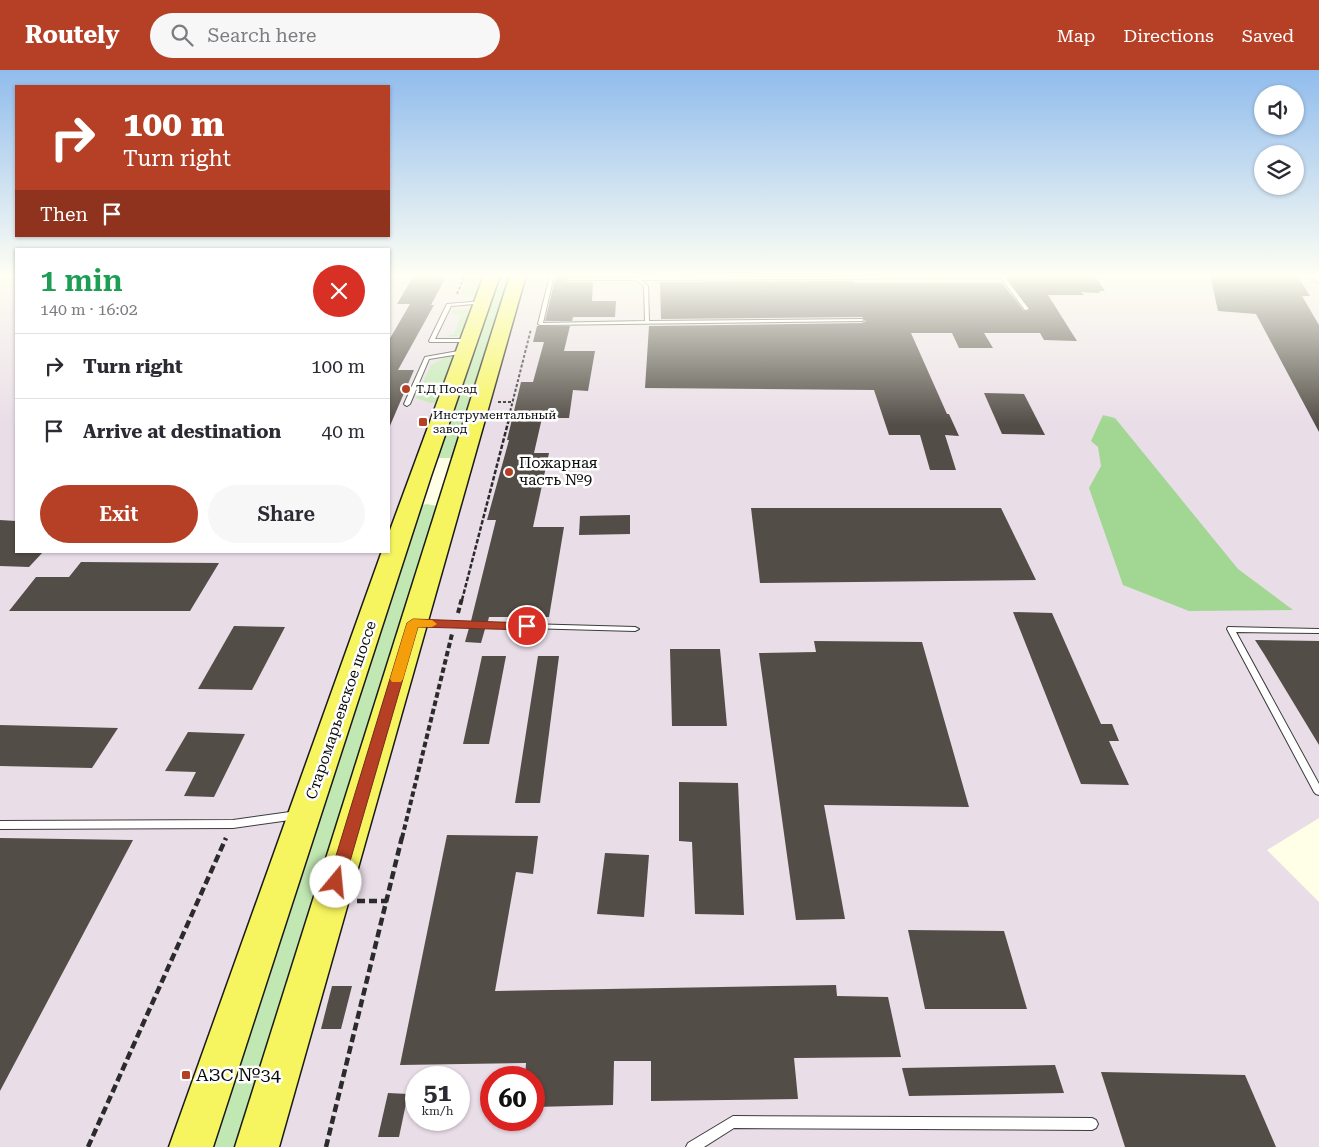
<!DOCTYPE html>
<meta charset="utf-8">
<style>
:root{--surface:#fff;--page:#f7f7f7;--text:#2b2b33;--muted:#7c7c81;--line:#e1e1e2;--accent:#b54026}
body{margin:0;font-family:"Roboto Serif",serif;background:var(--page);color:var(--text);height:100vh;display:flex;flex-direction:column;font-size:19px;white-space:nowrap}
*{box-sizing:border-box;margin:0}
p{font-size:16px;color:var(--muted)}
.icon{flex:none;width:28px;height:28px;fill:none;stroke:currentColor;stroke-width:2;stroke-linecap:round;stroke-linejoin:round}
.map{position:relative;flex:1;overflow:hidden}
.sheet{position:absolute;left:15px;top:178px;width:375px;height:305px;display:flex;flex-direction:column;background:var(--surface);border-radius:0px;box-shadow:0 1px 4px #0004}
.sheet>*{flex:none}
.guide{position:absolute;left:15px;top:15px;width:375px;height:152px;border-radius:0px;box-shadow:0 1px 4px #0004;background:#b54026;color:#fff;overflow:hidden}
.controls{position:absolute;left:1254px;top:15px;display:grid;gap:10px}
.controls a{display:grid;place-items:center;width:50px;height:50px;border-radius:50%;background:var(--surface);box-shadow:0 1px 4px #0004;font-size:25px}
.speed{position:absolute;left:405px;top:996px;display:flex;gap:10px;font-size:25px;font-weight:700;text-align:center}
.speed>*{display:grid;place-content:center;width:65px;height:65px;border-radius:50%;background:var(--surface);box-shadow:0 1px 4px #0004;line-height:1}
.speed small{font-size:12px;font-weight:400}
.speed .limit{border:8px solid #d22;background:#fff;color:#111}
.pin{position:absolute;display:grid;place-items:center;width:42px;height:42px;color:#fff;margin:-21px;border:2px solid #fff;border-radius:50%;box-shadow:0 1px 5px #0007}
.me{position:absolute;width:55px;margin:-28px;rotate:17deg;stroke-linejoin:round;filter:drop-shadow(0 0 4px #0008)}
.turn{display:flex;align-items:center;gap:18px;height:105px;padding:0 25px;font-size:22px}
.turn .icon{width:65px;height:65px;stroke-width:2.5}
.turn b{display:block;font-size:35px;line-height:42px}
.then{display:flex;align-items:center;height:48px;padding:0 25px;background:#0003;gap:10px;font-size:19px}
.round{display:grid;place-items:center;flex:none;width:52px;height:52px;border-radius:26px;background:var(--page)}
.headline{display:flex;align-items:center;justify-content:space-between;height:85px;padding:0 25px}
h1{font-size:30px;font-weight:600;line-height:38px;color:#1e9e55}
.action{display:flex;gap:10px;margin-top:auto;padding:10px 25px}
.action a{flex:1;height:58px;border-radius:30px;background:var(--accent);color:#fff;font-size:20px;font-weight:600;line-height:58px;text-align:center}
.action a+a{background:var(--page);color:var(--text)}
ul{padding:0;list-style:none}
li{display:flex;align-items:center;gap:15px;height:65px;padding:0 25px;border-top:1px solid var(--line)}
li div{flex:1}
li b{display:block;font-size:19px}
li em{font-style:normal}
header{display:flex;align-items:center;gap:30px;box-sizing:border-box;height:70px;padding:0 25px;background:var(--accent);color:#fff}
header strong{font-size:24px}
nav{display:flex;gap:28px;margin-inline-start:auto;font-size:18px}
.search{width:350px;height:45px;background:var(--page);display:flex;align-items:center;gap:12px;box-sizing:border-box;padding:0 18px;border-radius:28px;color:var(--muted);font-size:19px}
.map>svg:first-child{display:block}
.industrial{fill:#e9dde7;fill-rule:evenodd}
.green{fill:#c1e7b2}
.forest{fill:#a1d792}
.building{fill:#524d46}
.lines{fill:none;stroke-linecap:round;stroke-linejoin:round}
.lane-casing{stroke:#3c3c3c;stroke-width:2}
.primary-casing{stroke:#1a1a1a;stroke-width:3}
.path-far3{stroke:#2b2b2b;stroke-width:2;stroke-dasharray:3 2;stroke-linecap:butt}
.path-far2{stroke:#2b2b2b;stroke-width:2.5;stroke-dasharray:4.5 2;stroke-linecap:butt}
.path-far1{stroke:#2b2b2b;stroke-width:4;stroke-dasharray:5.5 3;stroke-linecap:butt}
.path{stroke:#2b2b2b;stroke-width:4.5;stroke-dasharray:8 4;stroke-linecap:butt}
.lane{fill:#fff;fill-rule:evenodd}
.primary{fill:#f6f45f;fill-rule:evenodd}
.route{fill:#b54026;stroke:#762a19}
.slow{fill:#f59e0b}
.poi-dot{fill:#b54026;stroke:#fff;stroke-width:2}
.labels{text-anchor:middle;stroke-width:5;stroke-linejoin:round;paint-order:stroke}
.far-poi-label{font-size:12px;fill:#090909;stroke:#fff;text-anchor:start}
.poi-label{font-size:15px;fill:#090909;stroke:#fff;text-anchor:start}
.street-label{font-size:15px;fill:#090909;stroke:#fff}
.near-poi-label{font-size:18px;fill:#090909;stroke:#fff;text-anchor:start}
</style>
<header>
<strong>Routely</strong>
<div class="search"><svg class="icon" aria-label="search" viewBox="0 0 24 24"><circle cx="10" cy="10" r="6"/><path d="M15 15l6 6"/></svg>Search here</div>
<nav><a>Map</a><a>Directions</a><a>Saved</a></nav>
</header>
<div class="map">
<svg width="1319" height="1077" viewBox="0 0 1319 1077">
<rect width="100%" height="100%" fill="#feffe6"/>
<g class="industrial">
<polygon points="0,205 16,205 16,481 386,481 174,1077 0,1077"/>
<polygon points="389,205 488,205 389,475"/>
<path d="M524 205H1319V748L1267 780 1319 832V1077H272ZM416 1008H459V1050H416ZM491 1008H534V1050H491Z"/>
</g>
<g class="green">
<polygon points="469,205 487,205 479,226 460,227"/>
<polygon points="500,205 510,205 452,388 437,388"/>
<polygon points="469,239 471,239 462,265 455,267 446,266 454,264 461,245 452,244 453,241"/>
<polygon points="446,287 454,287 437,332 430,333 416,328 431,295"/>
<polygon points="426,434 438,436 240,1077 208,1077 421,436"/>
</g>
<polygon class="forest" points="1103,345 1115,348 1238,499 1293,540 1189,541 1123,515 1089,418 1101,396 1098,377 1091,371"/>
<g class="building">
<polygon points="414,205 447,205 431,235 434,235 398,300 414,300 389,358 389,270 410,234 397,234"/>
<polygon points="556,205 569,205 566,209 567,212 593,212 592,231 616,231 615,247 573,247 572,251 545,251"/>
<polygon points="1005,205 1095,205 1105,221 1099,221 1100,223 1081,222 1084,225 1048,225 1077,271 1044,270 1040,263 984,263 993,278 959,278 952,263 911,263 947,344 949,344 959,366 945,365 956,400 930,400 920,365 889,365 874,320 645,318 649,256 862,253 866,251 862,247 661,249 660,212 854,211 855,213 1002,213 1024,241 1030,240"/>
<polygon points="1210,205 1297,205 1310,226 1302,226 1319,255 1319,362 1256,244 1218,241"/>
<polygon points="537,256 570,256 564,281 595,281 588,321 573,320 569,348 542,348 534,383 549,383 533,457 564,457 549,547 489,547 488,551 471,551 496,450 487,450 509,370 507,370 521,312 533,312 544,272 533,272"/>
<polygon points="984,323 1024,324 1045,365 1002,364"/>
<polygon points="751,438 1001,438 1036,510 760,513"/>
<polygon points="630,445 630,464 579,465 580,446"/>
<polygon points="0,450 16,451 16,481 44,481 29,497 0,496"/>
<polygon points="81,492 219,493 190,541 9,541 36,507 69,507"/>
<polygon points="1013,542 1052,543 1101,654 1112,654 1119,671 1109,671 1129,715 1081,714"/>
<polygon points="234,556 285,557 252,620 198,619"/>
<polygon points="469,558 485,559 481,573 465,572"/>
<polygon points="1255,570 1319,571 1319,675 1264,584"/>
<polygon points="814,571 922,572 969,737 824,735 845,849 796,850 759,583 816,582"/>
<polygon points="670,579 720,579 727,656 672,656"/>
<polygon points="482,586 506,586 489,674 463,674"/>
<polygon points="538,586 559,586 540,733 515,733"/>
<polygon points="0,655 118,658 92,698 0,696"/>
<polygon points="188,662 245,664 214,727 184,726 196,702 165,701"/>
<polygon points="679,712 738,713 744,845 695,844 692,772 679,771"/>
<polygon points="447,765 538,766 533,804 516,802 495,921 836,915 837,926 888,927 901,987 794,988 798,1029 651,1031 651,991 614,991 613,1035 534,1037 534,1008 525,1008 526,993 400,995"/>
<polygon points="0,768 133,770 0,1021"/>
<polygon points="605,783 649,785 644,847 597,844"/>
<polygon points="908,860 1004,861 1027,939 925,939"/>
<polygon points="332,916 352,916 341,959 321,959"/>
<polygon points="1055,995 1064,1023 909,1026 902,998"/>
<polygon points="1101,1002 1245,1005 1276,1077 1125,1077"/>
<polygon points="388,1023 408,1024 399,1067 378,1067"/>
</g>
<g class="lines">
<g class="lane-casing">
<g id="lane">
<polygon points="550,205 554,205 543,253 645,251 644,216 636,210 568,210 568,209 570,208 999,206 999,205 1003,205 1029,239 1025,240 1001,208 641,210 648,216 649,251 862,249 864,250 862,251 540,255 538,254"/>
<polygon points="1311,205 1315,205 1319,209 1319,213"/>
<polygon points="483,231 485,232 485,233 451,236 435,269 468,269 470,270 470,272 430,272 429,271 447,234"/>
<polygon points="464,280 466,281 466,283 429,289 410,334 407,336 405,335 404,334 425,287"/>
<polygon points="414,551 635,557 639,559 635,561 417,555 414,555 413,553"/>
<polygon points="1228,557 1319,559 1319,563 1236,562 1319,714 1319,725 1316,724 1314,722 1227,559"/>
<polygon points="297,741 300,742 302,745 300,748 297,749 233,758 0,759 0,751 233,750"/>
<polygon points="733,1046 1092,1048 1096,1050 1098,1054 1096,1058 1092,1060 734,1058 704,1077 686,1077 688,1073"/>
</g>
</g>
<g class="primary-casing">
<g id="primary">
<polygon points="484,205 500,205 431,406 213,1077 169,1077 382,481 389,481 389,463"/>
<polygon points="510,205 526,205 279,1077 235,1077"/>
</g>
</g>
<g class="path-far3">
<polyline points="457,224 465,205"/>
<polyline points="498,332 512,332"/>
<polyline points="509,346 531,259"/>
</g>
<polyline class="path-far2" points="462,530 510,345"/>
<g class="path-far1">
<polyline points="458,543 462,528"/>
<polyline points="402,768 452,564"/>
</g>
<g class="path">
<polyline points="357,831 387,831"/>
<polyline points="88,1077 226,768"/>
<polyline points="326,1077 402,767"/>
</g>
<use href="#lane" class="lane"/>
<use href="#primary" class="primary"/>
</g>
<linearGradient id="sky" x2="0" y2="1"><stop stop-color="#90bced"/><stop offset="0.58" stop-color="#fffff4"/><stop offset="1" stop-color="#fffff4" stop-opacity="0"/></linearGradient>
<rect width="1319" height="355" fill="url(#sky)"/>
<polygon class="route" points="413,549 527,553 533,556 527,560 418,557 344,812 341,817 336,818 331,817 328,812 407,553"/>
<polygon class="slow" points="413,549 432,550 437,554 432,557 418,557 403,609 401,612 392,612 390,609 407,553"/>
<g class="poi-dot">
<circle cx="406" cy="319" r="5"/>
<rect x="418" y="347" width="10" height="10" rx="2.5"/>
<circle cx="509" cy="402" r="5"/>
<rect x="181" y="1000" width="10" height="10" rx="2.5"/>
</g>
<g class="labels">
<g class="far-poi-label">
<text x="416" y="323">Т.Д Посад</text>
<text x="433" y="349">Инструментальный<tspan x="433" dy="14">завод</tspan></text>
</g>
<g class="poi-label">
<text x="519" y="398">Пожарная<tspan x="519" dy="17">часть №9</tspan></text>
</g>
<g class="street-label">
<text transform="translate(341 640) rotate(-71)" y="5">Старомарьевское шоссе</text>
</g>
<g class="near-poi-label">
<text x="196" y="1011">АЗС №34</text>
</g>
</g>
</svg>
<div class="controls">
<a><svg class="icon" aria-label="sound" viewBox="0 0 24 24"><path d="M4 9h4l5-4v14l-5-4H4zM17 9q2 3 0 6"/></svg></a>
<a><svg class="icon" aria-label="layers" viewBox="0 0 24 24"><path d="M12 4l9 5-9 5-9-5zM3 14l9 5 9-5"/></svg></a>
</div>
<div class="speed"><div>51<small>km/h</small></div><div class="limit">60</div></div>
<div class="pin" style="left:527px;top:556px;background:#d93025"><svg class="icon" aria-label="arrive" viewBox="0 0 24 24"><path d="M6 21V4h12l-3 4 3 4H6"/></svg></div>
<svg class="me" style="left:336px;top:812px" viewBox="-20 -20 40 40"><circle r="19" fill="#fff"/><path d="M0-13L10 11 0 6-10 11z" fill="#b54026"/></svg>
<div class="guide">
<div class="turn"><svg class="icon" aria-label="right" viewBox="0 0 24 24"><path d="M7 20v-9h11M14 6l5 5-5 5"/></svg><div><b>100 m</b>Turn right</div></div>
<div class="then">Then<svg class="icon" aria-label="arrive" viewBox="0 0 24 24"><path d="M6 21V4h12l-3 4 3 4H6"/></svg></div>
</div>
<section class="sheet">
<div class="headline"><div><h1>1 min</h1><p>140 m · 16:02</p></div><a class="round" style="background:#d93025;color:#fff"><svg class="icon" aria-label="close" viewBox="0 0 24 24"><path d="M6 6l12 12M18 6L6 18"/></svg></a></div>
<ul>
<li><svg class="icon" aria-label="right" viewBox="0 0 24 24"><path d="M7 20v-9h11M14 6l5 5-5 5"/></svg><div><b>Turn right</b></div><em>100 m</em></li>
<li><svg class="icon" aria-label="arrive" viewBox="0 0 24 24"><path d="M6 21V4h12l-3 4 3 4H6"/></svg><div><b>Arrive at destination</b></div><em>40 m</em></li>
</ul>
<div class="action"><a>Exit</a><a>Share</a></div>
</section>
</div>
